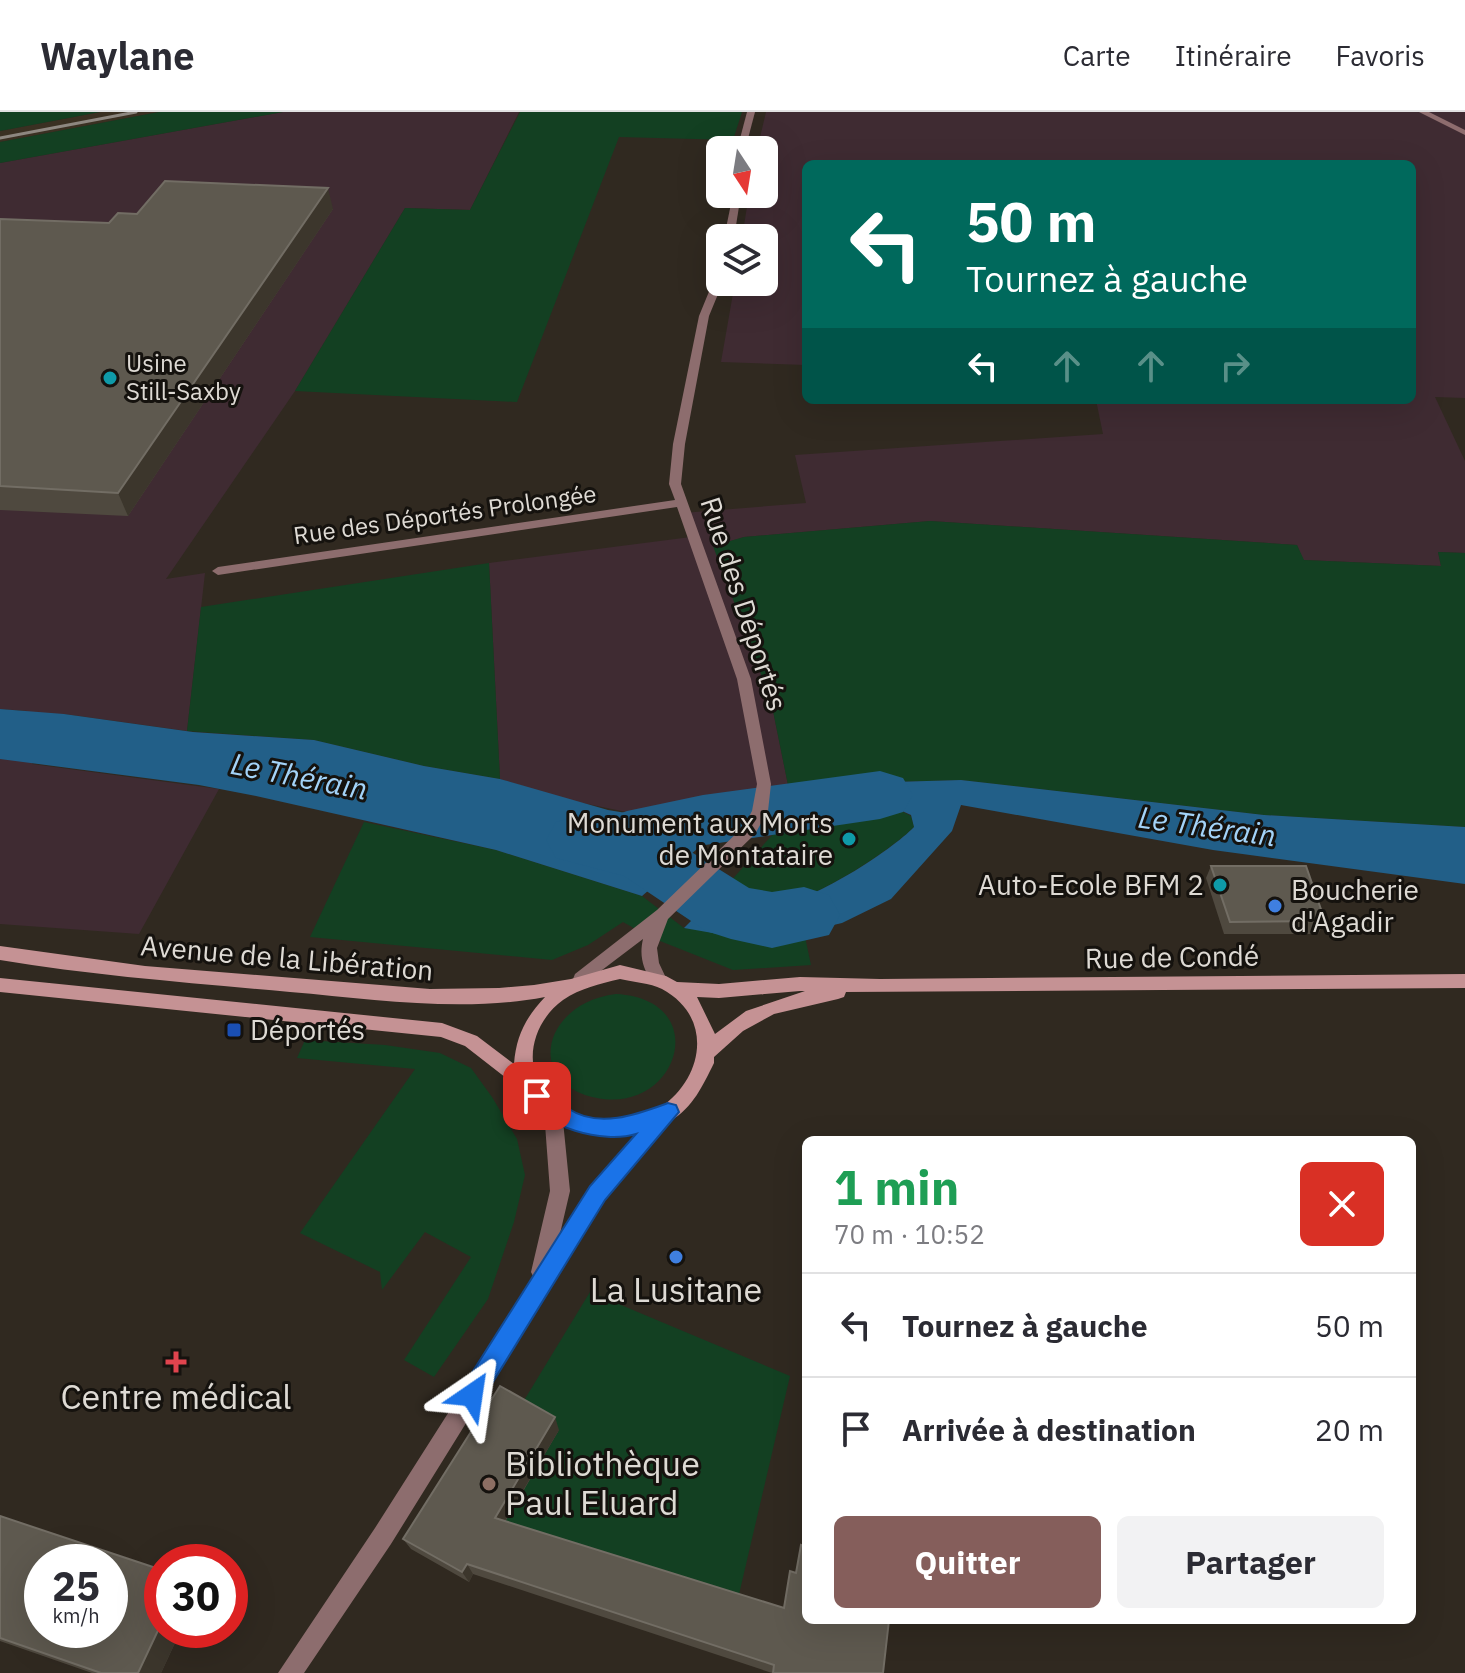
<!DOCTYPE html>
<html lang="fr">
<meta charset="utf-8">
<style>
:root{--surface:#fff;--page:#f2f2f3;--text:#2b2b33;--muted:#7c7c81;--line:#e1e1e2;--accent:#855e5b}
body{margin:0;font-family:"IBM Plex Sans",sans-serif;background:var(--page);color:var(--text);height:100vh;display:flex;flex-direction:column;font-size:30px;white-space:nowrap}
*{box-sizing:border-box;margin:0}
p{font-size:26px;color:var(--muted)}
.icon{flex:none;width:44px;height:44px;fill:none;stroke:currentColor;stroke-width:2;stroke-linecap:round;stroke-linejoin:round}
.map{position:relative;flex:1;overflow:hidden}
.sheet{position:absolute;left:802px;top:1024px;width:614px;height:488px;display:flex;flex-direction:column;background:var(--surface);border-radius:12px;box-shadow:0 8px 32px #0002}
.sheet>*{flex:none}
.hud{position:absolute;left:802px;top:48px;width:614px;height:244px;border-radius:12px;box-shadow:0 8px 32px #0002;background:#00695c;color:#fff;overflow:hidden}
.needle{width:52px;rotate:168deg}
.buttons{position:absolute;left:706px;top:24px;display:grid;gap:16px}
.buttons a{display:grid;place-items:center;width:72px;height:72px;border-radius:12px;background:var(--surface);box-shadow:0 8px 32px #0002;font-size:40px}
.speed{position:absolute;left:24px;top:1432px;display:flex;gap:16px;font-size:40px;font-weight:700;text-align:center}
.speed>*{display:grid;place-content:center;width:104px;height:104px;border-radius:50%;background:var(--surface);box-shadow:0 8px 32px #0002;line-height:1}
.speed small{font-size:20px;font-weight:400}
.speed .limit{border:12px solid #d22;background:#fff;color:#111}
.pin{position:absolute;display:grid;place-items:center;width:68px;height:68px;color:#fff;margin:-34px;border-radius:16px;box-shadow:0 4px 12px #0006}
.me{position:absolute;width:88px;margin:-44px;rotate:32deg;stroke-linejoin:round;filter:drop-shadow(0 0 6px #0008)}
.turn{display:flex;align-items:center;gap:28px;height:168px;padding:0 32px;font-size:36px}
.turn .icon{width:104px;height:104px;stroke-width:2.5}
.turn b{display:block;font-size:56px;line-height:68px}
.lanes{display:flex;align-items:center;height:76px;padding:0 32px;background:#0003;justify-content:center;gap:40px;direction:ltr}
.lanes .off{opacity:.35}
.round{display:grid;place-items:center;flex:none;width:84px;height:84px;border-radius:12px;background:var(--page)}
.headline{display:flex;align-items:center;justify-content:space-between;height:136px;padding:0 32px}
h1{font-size:48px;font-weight:700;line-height:60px;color:#1e9e55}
.cta{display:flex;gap:16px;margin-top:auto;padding:16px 32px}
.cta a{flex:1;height:92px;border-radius:12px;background:var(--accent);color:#fff;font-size:32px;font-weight:700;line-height:92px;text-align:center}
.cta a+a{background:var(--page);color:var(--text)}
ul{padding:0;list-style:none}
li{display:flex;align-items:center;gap:24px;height:104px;padding:0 32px;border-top:2px solid var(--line)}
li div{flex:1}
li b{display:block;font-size:30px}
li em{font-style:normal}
header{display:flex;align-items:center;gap:48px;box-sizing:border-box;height:112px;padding:0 40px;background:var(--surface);border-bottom:2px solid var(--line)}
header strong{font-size:38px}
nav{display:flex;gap:44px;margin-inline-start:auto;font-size:28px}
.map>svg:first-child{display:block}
.built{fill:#3a3022}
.industrial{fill:#3f2b32}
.green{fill:#134022}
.water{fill:#225f88}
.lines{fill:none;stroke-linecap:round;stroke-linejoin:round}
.river{fill:#225f88;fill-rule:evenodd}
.street{fill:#8d6d6e;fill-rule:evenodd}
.secondary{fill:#c59294;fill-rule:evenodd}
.rail{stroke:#8d8780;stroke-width:3}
.wall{fill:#4f493f}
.shaded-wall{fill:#3c362c}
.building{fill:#5e594f;stroke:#726d64;stroke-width:2;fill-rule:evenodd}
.route{fill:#1a73e8;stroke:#114b97;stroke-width:2}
.culture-dot{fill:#0f9aa8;stroke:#15120e;stroke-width:3}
.shop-dot{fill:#3f7fe0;stroke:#15120e;stroke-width:3}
.transit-dot{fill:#1a4fb4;stroke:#15120e;stroke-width:3}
.health-dot{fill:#e0444e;stroke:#15120e;stroke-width:3}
.education-dot{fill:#8d6e63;stroke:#15120e;stroke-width:3}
.labels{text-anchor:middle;stroke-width:6;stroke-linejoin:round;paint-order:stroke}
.far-poi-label{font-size:24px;fill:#dedad4;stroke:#15120e;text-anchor:start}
.far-street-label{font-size:24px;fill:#dedad4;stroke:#15120e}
.street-label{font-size:28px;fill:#dedad4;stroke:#15120e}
.poi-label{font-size:28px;fill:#dedad4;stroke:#15120e;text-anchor:end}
.water-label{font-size:30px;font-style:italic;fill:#a3d3f8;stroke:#15120e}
.near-poi-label{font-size:34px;fill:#dedad4;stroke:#15120e}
</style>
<header>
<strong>Waylane</strong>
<nav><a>Carte</a><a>Itinéraire</a><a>Favoris</a></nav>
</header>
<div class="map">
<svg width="1465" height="1561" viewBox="0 0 1465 1561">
<rect width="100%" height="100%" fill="#302920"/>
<polygon class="built" points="100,0 159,0 0,30 0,19"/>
<g class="industrial">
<polygon points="283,0 519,0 470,98 405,96 295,279 166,467 205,461 187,619 64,602 32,652 219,677 139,822 0,812 0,641 27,599 0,597 0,51"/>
<polygon points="766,0 1465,0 1465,286 1435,285 1465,349 1465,441 1438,440 1441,454 1303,448 1297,433 930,409 744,425 714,434 771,589 788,673 694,699 656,706 563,687 500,667 489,451 691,425 683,401 806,391 795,343 1103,322 1096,288 1412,288 1412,52 806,52 806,253 721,250 735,170 764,170 764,126 742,126 749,82 764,82 764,38 757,38"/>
</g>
<g class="green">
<polygon points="0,0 100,0 0,19"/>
<polygon points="159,0 283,0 0,51 0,30"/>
<polygon points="520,0 742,0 733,28 619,25 517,290 295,279 405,96 470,98"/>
<polygon points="930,409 1297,433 1304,448 1441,454 1438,440 1465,441 1465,715 1264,703 961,668 788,673 771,589 713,434 744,425"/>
<polygon points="489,451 500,667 424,654 314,628 187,619 201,495"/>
<path d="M893 695 911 704 914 715C890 739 800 799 766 792 753 789 739 779 727 773L775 720 783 707Z"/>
<polygon points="364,710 496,738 642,784 684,816 767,824 804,820 811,853 733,858 650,825 623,810 588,833 552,848 310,825"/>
<path d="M616 882C713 887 680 1002 597 986 524 972 542 891 616 882Z"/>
<polygon points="305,928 385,933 440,941 471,956 492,985 517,1027 525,1063 514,1110 488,1187 434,1265 404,1248 471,1145 425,1120 382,1178 380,1160 300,1121 415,957 297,946"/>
<polygon points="590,1180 790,1264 737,1491 495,1426 559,1318 520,1295"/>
</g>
<g class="water">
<polygon points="0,597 64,602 193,620 314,628 424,654 500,667 608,698 656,706 694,699 736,686 697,737 642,784 496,738 256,684 199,673 0,647"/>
<path d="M961 668 1264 703 1465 715V772L1213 738 961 693 952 719 891 787 842 811 804 820 767 824 724 823 684 816 727 773C739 779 753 789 766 792 800 799 891 739 914 715L911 703 893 695 783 707 788 673Z"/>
</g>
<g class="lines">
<polygon class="river" points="880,659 903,666 913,683 903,700 880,707 685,736 749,776 772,780 804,775 829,783 840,803 829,823 772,836 731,827 706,819 624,764 556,746 546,728 556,710 580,703 602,708 627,699 703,683"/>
<g class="street">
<polygon points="747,0 755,0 745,38 737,38"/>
<polygon points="1419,0 1429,0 1465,18 1465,23"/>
<polygon points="733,82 741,82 734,126 724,126"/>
<path d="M720 162V170H723L709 204 685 332 681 372 751 567 771 672 768 699 755 722 668 807 657 836 659 851 666 866 664 871H652C643 856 639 844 643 827L581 874 575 872 573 867 575 862 657 798 744 714 752 699 757 672 737 567 677 395 218 463 212 459 218 455 675 388 669 372 673 332 699 204 715 165Z"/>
<polygon points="553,991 559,993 562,999 570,1079 559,1126 591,1075 660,997 666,995 672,997 675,1003 605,1087 391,1432 304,1561 278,1561 375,1416 534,1166 531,1160 550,1079 544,999 547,993"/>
</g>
<path class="secondary" d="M0 834 145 854 430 877 499 876 534 873 571 867 620 853 666 864 677 870 719 872 800 865 880 867 1465 862V876L846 880 844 885 838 887 774 902 743 919 714 945V951C703 973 693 996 670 1009 659 1014 642 1022 630 1023 595 1029 538 1013 523 979L465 934 441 925 0 880V866L442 911 477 924 514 952C516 924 526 905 545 885 461 901 374 887 290 880 193 871 96 864 0 848ZM620 867C633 870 650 871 662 877 714 905 704 966 660 996 644 1006 625 1007 607 1007 586 1006 567 1002 551 987 521 959 530 912 563 888 581 876 599 872 620 867ZM800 879H805L746 899 715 922 697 885 719 886Z"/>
<polyline class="rail" points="0,26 136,0"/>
</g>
<g class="wall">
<polygon points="333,97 128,404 0,398 0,107 109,111 137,102"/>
<polygon points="1211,754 1325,809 1318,822 1224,822 1206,766"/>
<polygon points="559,1318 505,1410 883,1561 772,1561 473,1462 469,1470 411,1437 403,1427"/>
<polygon points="0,1404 162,1518 181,1518 161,1561 92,1561 0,1529"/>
</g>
<g class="shaded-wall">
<polygon points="328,76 333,97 128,404 118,381"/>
<polygon points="555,1305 559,1318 500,1417 495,1406"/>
<polygon points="467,1452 473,1462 469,1470 462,1460"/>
<polygon points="162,1510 162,1518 181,1518 161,1561 138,1561"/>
</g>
<g class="building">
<polygon points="165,69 328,76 118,381 0,374 0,107 109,111 118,101 137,102"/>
<polygon points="1211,754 1306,754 1325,809 1230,810"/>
<polygon points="500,1274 555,1305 495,1406 784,1496 790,1459 796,1461 801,1433 806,1435 806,1508 889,1508 883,1561 773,1561 774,1553 467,1452 462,1460 403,1427"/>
<path d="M0 1404 162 1458V1510L138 1561H101L0 1526ZM42 1450H110V1518H42Z"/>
</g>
<path class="route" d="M537 975C550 980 558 990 569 997 599 1017 638 1002 668 991L676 993 679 1000 605 1088 480 1291 472 1295 463 1291 460 1283 463 1275 590 1074 636 1022C604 1032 542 1016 527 984L530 978Z"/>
<g class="culture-dot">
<circle cx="110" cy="266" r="8"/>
<circle cx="849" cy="727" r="8"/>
<circle cx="1220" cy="773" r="8"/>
</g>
<g class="shop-dot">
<circle cx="1275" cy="794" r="8"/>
<circle cx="676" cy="1145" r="8"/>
</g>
<rect class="transit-dot" x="226" y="910" width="16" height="16" rx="4"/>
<path class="health-dot" d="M172 1238h8v8h8v8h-8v8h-8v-8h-8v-8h8z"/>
<circle class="education-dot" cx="489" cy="1372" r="8"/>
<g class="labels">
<g class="far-poi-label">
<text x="126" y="260">Usine<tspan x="126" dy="28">Still-Saxby</tspan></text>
</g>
<g class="far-street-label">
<text transform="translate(445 403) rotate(-8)" y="8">Rue des Déportés Prolongée</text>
</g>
<g class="street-label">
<text transform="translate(744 492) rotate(72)" y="10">Rue des Déportés</text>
<text transform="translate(1172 845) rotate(-1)" y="10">Rue de Condé</text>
<text transform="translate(287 846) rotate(5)" y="10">Avenue de la Libération</text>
</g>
<g class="poi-label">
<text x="833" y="721">Monument aux Morts<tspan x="833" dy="32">de Montataire</tspan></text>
<text x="1204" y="783">Auto-Ecole BFM 2</text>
<text x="1291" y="788" text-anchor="start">Boucherie<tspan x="1291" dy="32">d'Agadir</tspan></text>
<text x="250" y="928" text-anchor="start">Déportés</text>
</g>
<g class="water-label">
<text transform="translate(299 665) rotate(11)" y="10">Le Thérain</text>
<text transform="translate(1207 715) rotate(8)" y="10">Le Thérain</text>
</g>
<g class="near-poi-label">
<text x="676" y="1190">La Lusitane</text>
<text x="176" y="1297">Centre médical</text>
<text x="505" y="1364" text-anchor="start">Bibliothèque<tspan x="505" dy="39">Paul Eluard</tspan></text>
</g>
</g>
</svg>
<div class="buttons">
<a><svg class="needle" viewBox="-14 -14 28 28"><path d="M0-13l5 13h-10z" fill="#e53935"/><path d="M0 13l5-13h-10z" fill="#7c7c81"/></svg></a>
<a><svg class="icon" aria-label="layers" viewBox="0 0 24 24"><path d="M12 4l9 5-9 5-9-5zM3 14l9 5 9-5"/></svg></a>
</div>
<div class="speed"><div>25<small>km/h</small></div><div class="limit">30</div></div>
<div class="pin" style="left:537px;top:984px;background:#d93025"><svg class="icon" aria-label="arrive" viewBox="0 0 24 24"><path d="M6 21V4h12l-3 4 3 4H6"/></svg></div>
<svg class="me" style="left:472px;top:1283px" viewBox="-20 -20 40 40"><path d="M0-17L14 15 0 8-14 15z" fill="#1a73e8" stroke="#fff" stroke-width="4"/></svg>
<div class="hud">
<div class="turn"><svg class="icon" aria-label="left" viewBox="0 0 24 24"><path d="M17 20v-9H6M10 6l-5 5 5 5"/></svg><div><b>50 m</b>Tournez à gauche</div></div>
<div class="lanes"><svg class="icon" aria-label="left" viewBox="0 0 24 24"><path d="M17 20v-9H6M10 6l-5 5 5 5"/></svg><svg class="icon off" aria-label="ahead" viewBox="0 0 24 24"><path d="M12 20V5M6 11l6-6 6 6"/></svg><svg class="icon off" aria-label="ahead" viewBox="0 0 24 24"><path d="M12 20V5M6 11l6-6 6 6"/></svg><svg class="icon off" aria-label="right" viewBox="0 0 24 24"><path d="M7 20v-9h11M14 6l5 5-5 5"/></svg></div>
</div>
<section class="sheet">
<div class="headline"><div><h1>1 min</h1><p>70 m · 10:52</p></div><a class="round" style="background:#d93025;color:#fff"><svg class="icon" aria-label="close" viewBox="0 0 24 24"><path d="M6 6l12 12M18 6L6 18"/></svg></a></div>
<ul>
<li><svg class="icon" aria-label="left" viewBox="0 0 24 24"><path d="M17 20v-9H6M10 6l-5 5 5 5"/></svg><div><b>Tournez à gauche</b></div><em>50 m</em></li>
<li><svg class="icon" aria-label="arrive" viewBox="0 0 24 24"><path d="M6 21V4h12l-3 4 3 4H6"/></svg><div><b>Arrivée à destination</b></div><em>20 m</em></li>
</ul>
<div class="cta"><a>Quitter</a><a>Partager</a></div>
</section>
</div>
